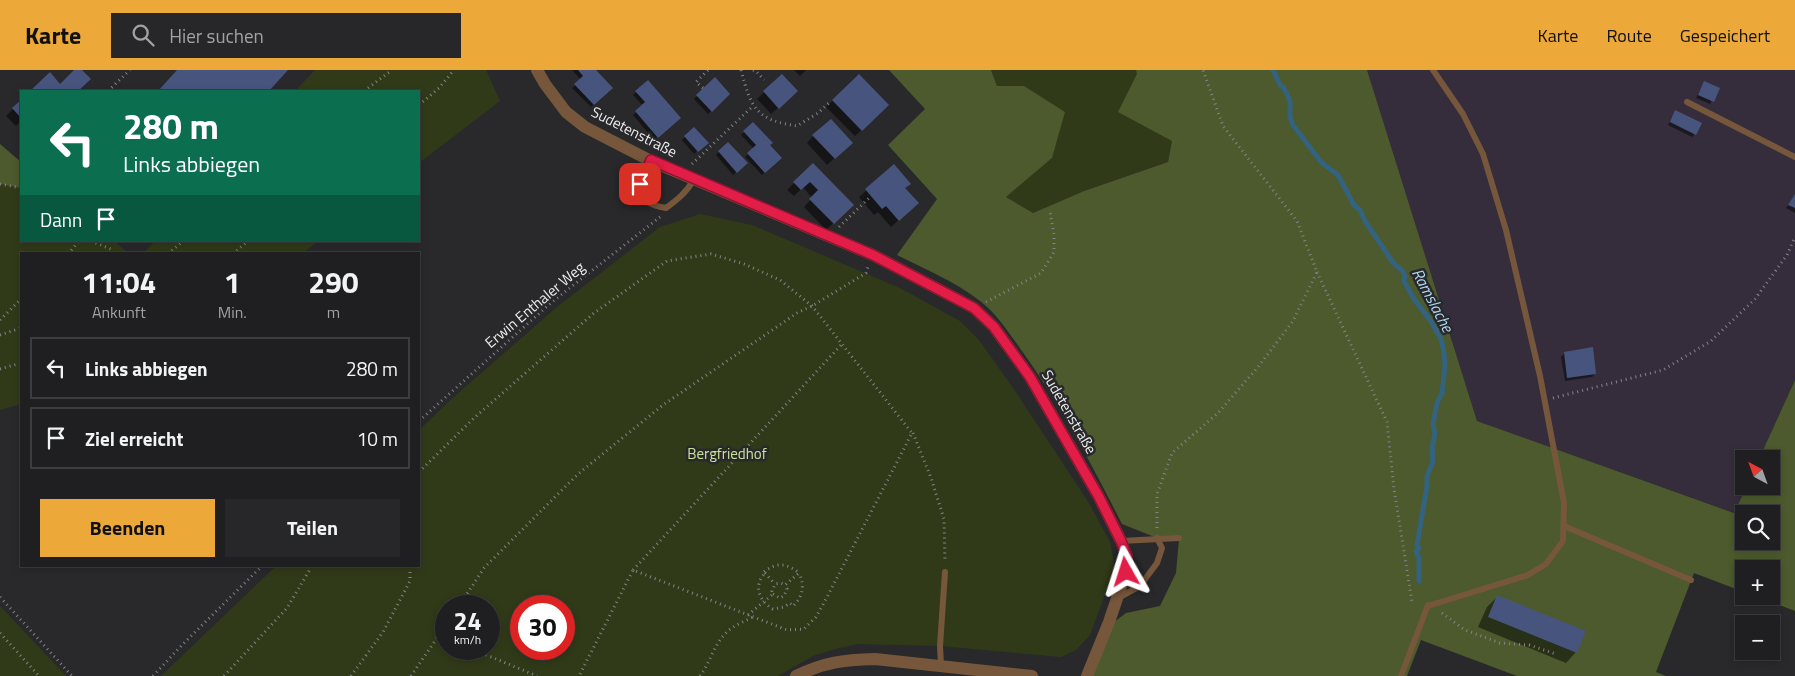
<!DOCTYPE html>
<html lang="de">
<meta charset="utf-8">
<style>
:root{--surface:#1f1f21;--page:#27272a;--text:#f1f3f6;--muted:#a1a2a5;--line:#3c3d3f;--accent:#eca93a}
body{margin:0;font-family:"Titillium Web",sans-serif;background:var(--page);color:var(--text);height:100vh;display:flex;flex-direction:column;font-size:19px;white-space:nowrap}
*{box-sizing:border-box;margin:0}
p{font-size:16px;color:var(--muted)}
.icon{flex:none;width:28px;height:28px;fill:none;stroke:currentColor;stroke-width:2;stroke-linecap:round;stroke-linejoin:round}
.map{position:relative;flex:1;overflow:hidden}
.details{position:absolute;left:20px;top:182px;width:400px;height:315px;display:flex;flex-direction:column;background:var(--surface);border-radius:0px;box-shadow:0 2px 8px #0003,0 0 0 1px var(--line)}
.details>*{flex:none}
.banner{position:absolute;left:20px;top:20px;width:400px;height:152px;border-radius:0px;box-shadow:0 2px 8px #0003,0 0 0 1px var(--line);background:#0b6e4f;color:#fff;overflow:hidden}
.needle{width:32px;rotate:319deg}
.fabs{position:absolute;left:1735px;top:380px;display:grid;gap:10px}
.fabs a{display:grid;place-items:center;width:45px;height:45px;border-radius:0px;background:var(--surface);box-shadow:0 2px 8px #0003,0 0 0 1px var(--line);font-size:25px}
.speed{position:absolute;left:435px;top:525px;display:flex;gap:10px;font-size:25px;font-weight:700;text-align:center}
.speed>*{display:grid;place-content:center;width:65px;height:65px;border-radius:50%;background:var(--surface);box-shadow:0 2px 8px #0003,0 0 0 1px var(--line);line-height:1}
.speed small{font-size:12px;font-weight:400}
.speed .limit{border:8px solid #d22;background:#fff;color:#111}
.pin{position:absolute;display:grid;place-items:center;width:42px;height:42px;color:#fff;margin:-21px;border-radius:10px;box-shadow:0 2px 8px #0006}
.me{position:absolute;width:55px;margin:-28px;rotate:354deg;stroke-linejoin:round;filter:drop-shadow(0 0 4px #0008)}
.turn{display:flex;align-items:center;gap:18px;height:105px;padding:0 20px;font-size:22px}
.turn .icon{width:65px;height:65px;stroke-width:2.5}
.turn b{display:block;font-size:35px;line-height:42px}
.then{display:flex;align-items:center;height:48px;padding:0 20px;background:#0003;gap:10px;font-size:19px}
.eta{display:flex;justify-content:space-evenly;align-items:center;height:85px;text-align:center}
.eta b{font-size:30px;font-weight:700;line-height:35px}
.action{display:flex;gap:10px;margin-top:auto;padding:10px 20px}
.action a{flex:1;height:58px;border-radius:0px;background:var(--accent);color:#111;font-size:20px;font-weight:700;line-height:58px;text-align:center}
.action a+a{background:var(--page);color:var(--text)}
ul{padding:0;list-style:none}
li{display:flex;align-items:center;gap:15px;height:62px;margin:0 10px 8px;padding:0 10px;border:2px solid var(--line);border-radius:0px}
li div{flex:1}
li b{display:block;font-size:19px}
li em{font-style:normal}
header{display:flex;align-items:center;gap:30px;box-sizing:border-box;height:70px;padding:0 25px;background:var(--accent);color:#111}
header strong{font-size:24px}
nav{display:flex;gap:28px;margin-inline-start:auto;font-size:18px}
.search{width:350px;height:45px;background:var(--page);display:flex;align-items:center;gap:12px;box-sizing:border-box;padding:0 18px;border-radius:0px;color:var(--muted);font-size:19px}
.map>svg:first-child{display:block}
.commercial{fill:#362d3c}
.green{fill:#303a18;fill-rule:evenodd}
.forest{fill:#4c5a2d;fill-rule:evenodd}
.shadow{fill:#0007}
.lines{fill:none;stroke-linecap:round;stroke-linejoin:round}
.stream{stroke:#346380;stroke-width:5}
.building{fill:#47557e}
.path{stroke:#848487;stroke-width:3;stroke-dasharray:1 4;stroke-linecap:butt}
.service{stroke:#76573b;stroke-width:6}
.minor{stroke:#76573b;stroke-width:12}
.route-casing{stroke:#92132f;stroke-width:12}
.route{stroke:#e11d48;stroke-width:9}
.labels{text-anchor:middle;stroke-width:5;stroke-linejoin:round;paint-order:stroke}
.street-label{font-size:15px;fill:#ececee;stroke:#29292c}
.park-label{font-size:15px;fill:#cae299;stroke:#29292c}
.water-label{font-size:16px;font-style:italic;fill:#afdaf6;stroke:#29292c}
</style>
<header>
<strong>Karte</strong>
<div class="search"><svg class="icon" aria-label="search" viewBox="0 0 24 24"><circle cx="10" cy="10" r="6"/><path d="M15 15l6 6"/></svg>Hier suchen</div>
<nav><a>Karte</a><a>Route</a><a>Gespeichert</a></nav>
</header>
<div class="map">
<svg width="1795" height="606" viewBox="0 0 1795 606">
<rect width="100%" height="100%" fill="#29292c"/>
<polygon class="commercial" points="1367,0 1795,0 1795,310 1759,389 1744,389 1744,416 1747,416 1735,443 1477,351"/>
<g class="green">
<polygon points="315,0 486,0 500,31 419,93 419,21 295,21"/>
<polygon points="991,0 1136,0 1172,71 1168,92 1086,120 1033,143 1006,127 1052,88 1024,16 997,16"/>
<polygon points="0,114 21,118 21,171 114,171 129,184 21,184 21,334 0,340"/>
<path d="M700 144 752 155 900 218 960 251 979 270 1013 318 1089 433 1110 472 1114 492 1113 503 1090 565 1076 580 1061 587 940 576 859 574 839 578 813 586 778 606H161L276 496H419V360L456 325 557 237 660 157ZM446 536H489V579H446ZM521 536H564V579H521Z"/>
<polygon points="155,171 318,171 302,184 143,184"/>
<polygon points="0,536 66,606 0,606"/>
</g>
<g class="forest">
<path d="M889 0H991L997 16H1024L1065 42 1052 88 1006 127 1033 143 1084 121 1168 92 1172 71 1118 42 1137 4 1136 0H1367L1477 351 1734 443 1747 416H1771V389H1759L1795 310V541L1756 526H1771V499H1744V522L1694 503 1656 602 1666 606H1517L1421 570 1407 606H1092L1114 552 1126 543 1160 536 1176 503 1179 469 1157 468 1122 454C1091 393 1058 330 1017 274 1006 259 995 242 980 231 956 212 925 199 897 185L937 129 888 75 925 39ZM1744 444H1771V471H1744Z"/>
<polygon points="0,74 21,92 21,118 0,114"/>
</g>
<g class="shadow">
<polygon points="178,0 287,0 267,21 159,21"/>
<polygon points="572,0 594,0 611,18 591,37 572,18 581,10"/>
<polygon points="794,0 806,0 800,6"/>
<polygon points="782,5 796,21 771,44 757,29"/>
<polygon points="859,5 887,35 855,66 826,37"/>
<polygon points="714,9 729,24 708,44 694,29"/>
<polygon points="1704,13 1718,19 1710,34 1696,28"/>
<polygon points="636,22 676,51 654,70 633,45 643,36 633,25"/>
<polygon points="21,31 21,51 16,56 6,46"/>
<polygon points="1676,42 1695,64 1692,67 1668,55"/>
<polygon points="753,53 768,76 780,88 762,105 745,87 754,79 741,65"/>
<polygon points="694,58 707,73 694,84 682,70"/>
<polygon points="813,66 844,79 827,95 807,73"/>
<polygon points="728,73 746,93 733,105 716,85"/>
<polygon points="813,94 852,135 826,160 804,137 812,128 803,117 794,126 787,120"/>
<polygon points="894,96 904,119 910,140 891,157 878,142 874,145 859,127"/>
<polygon points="1795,125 1795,143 1786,138"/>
<polygon points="1564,284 1595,304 1592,307 1565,311 1561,287"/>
<polygon points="1497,527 1576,582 1566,593 1478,557 1487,537"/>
</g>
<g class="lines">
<polyline class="stream" points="1273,0 1280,15 1284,18 1290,31 1290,47 1293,55 1321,92 1338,105 1354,135 1360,140 1365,151 1394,194 1402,200 1405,206 1404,211 1414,229 1432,253 1441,269 1444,283 1445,296 1442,323 1437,333 1433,354 1435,365 1432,376 1433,392 1427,406 1427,416 1417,475 1419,478 1416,481 1419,488 1419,511"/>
</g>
<g class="building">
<polygon points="74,0 82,0 91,9 78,21 30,21 50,2 60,14"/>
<polygon points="177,0 288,0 269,21 158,21"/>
<polygon points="578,0 596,0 613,18 594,35 574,14 583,6"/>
<polygon points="782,4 798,21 779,39 763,21"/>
<polygon points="859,4 889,35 862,61 832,30"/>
<polygon points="715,7 730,24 712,42 696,25"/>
<polygon points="648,10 681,48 658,68 635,41 645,32 635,21"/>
<polygon points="1704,11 1720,18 1714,32 1698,25"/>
<polygon points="21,30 21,48 12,38"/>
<polygon points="1675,40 1702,53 1696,65 1670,52"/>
<polygon points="831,49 853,73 835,89 812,65"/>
<polygon points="753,52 773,73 770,75 782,88 765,103 747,83 756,75 743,61"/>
<polygon points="694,57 709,73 698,82 684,66"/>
<polygon points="728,72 748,93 737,103 718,81"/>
<polygon points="813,93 854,135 834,154 809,129 818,120 810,112 801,120 793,112"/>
<polygon points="894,94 911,114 905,118 919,133 899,151 886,136 882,139 865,119"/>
<polygon points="1795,124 1795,138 1788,135"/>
<polygon points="1593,277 1596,304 1567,308 1564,282"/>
<polygon points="1497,525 1586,561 1577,583 1488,547"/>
</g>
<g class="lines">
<g class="path">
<path d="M741 0C751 38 756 50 797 56L818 43 831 31"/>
<polyline points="753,0 756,1 764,10"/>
<polyline points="703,18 696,12 708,0"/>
<polyline points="108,21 130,0"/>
<polyline points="364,21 392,0"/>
<polyline points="419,35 439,18 454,0"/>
<polyline points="692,94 753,36"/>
<polyline points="0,114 21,118"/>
<polyline points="839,157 869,128"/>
<polyline points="91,171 113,180 113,184"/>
<polyline points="68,184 79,171"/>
<polyline points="168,184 183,171"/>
<polyline points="233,184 248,171"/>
<polyline points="1317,202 1387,352 1394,419 1412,532"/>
<polyline points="986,232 1041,203 1054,182 1054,164 1050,142"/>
<polyline points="0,250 21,229"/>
<polyline points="0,265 21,258"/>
<polyline points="0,299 21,293"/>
<polyline points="1553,328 1663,300 1711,271 1755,229 1787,185 1795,167"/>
<polyline points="419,351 552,232 660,147"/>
<polyline points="913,363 931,408 944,449 945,492"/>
<polyline points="419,402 474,348 594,243 667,191 711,184 744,194 780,210 812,236 912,363 826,529 816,547 804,559 787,560 633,500 579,606"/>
<polyline points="1157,458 1157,424 1172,383 1218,343 1258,297 1293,251 1317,202 1297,151 1223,56 1203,0"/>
<polyline points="633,500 842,274"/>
<polyline points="765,503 775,514"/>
<polyline points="773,524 780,528 784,526 787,519 785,515"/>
<polyline points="0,527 72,606"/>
<polyline points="459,536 484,498 578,404 663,335 797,243 812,236 866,203 868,197"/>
<polyline points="1442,543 1465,560 1500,573 1529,575 1556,584"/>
<path d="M748 545 773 524 772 521 775 514 781 513 785 515 799 503C787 493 776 492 764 502L765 503C753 516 759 531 773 539L784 537 790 533 793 536C803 526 805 516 799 503"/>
<polyline points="0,563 39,606"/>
<polyline points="439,565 446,568"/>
<polyline points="472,579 537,606"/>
<polyline points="153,606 182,575 262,496"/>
<polyline points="224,606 287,538 312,496"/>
<polyline points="351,606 383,562 410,511 410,496"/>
<polyline points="411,606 446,555"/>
<path d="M700 606C710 593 714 575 725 564 732 556 743 552 753 547"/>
</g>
<g class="service">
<polyline points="1687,32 1795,87"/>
<path d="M651 91C639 115 630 132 666 138 677 130 687 122 694 109"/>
<polyline points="1564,456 1691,510"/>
<polyline points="1121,471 1179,468"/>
<polyline points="1118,528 1140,516 1157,493 1162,478 1157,468"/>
<polyline points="1431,535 1528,505 1546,494 1563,471 1564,433 1540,306 1506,160 1483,84 1463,44 1433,0"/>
<polyline points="941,595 940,576 945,502"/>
<polyline points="1401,606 1428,535"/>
</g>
<g class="minor">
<polyline points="537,0 545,14 566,42 585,57 651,91 873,185 974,238 994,257 1030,307 1099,427 1121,471 1127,486 1126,502 1109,552 1087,606"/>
<path d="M796 606C825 592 843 590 875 589L1032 606"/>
</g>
</g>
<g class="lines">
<g class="route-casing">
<polyline id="route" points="640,114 651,90 873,185 974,238 994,257 1030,307 1069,375 1099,427 1121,471 1127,486 1126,502"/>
</g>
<use href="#route" class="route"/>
</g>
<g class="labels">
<g class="street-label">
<text transform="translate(634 62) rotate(27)" y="5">Sudetenstraße</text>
<text transform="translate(535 235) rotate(-40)" y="5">Erwin Enthaler Weg</text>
<text transform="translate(1069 342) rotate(60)" y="5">Sudetenstraße</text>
</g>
<g class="park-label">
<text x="727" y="389">Bergfriedhof</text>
</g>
<g class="water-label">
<text transform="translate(1433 230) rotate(62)" y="6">Ramslache</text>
</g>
</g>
</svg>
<div class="fabs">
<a><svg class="needle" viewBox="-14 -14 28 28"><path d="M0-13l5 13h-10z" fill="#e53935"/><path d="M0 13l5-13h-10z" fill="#a1a2a5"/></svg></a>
<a><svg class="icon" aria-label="search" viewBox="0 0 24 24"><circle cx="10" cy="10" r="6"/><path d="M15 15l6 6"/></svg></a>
<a>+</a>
<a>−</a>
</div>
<div class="speed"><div>24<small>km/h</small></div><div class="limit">30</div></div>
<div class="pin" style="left:640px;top:114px;background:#d93025"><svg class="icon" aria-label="arrive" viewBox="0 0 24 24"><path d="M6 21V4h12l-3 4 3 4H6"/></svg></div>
<svg class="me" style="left:1126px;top:502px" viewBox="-20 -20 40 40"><path d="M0-17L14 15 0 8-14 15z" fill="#e11d48" stroke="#fff" stroke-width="4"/></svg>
<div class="banner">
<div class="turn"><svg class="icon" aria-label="left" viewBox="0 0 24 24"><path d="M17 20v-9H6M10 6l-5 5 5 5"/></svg><div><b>280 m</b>Links abbiegen</div></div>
<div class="then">Dann<svg class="icon" aria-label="arrive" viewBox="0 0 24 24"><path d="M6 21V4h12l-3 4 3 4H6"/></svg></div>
</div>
<section class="details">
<div class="eta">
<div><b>11:04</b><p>Ankunft</p></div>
<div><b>1</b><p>Min.</p></div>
<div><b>290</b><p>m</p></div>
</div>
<ul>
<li><svg class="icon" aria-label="left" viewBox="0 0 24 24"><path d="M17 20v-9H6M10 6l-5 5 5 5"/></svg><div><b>Links abbiegen</b></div><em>280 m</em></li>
<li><svg class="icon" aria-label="arrive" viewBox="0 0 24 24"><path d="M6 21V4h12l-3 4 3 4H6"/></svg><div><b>Ziel erreicht</b></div><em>10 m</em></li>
</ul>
<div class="action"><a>Beenden</a><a>Teilen</a></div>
</section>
</div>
